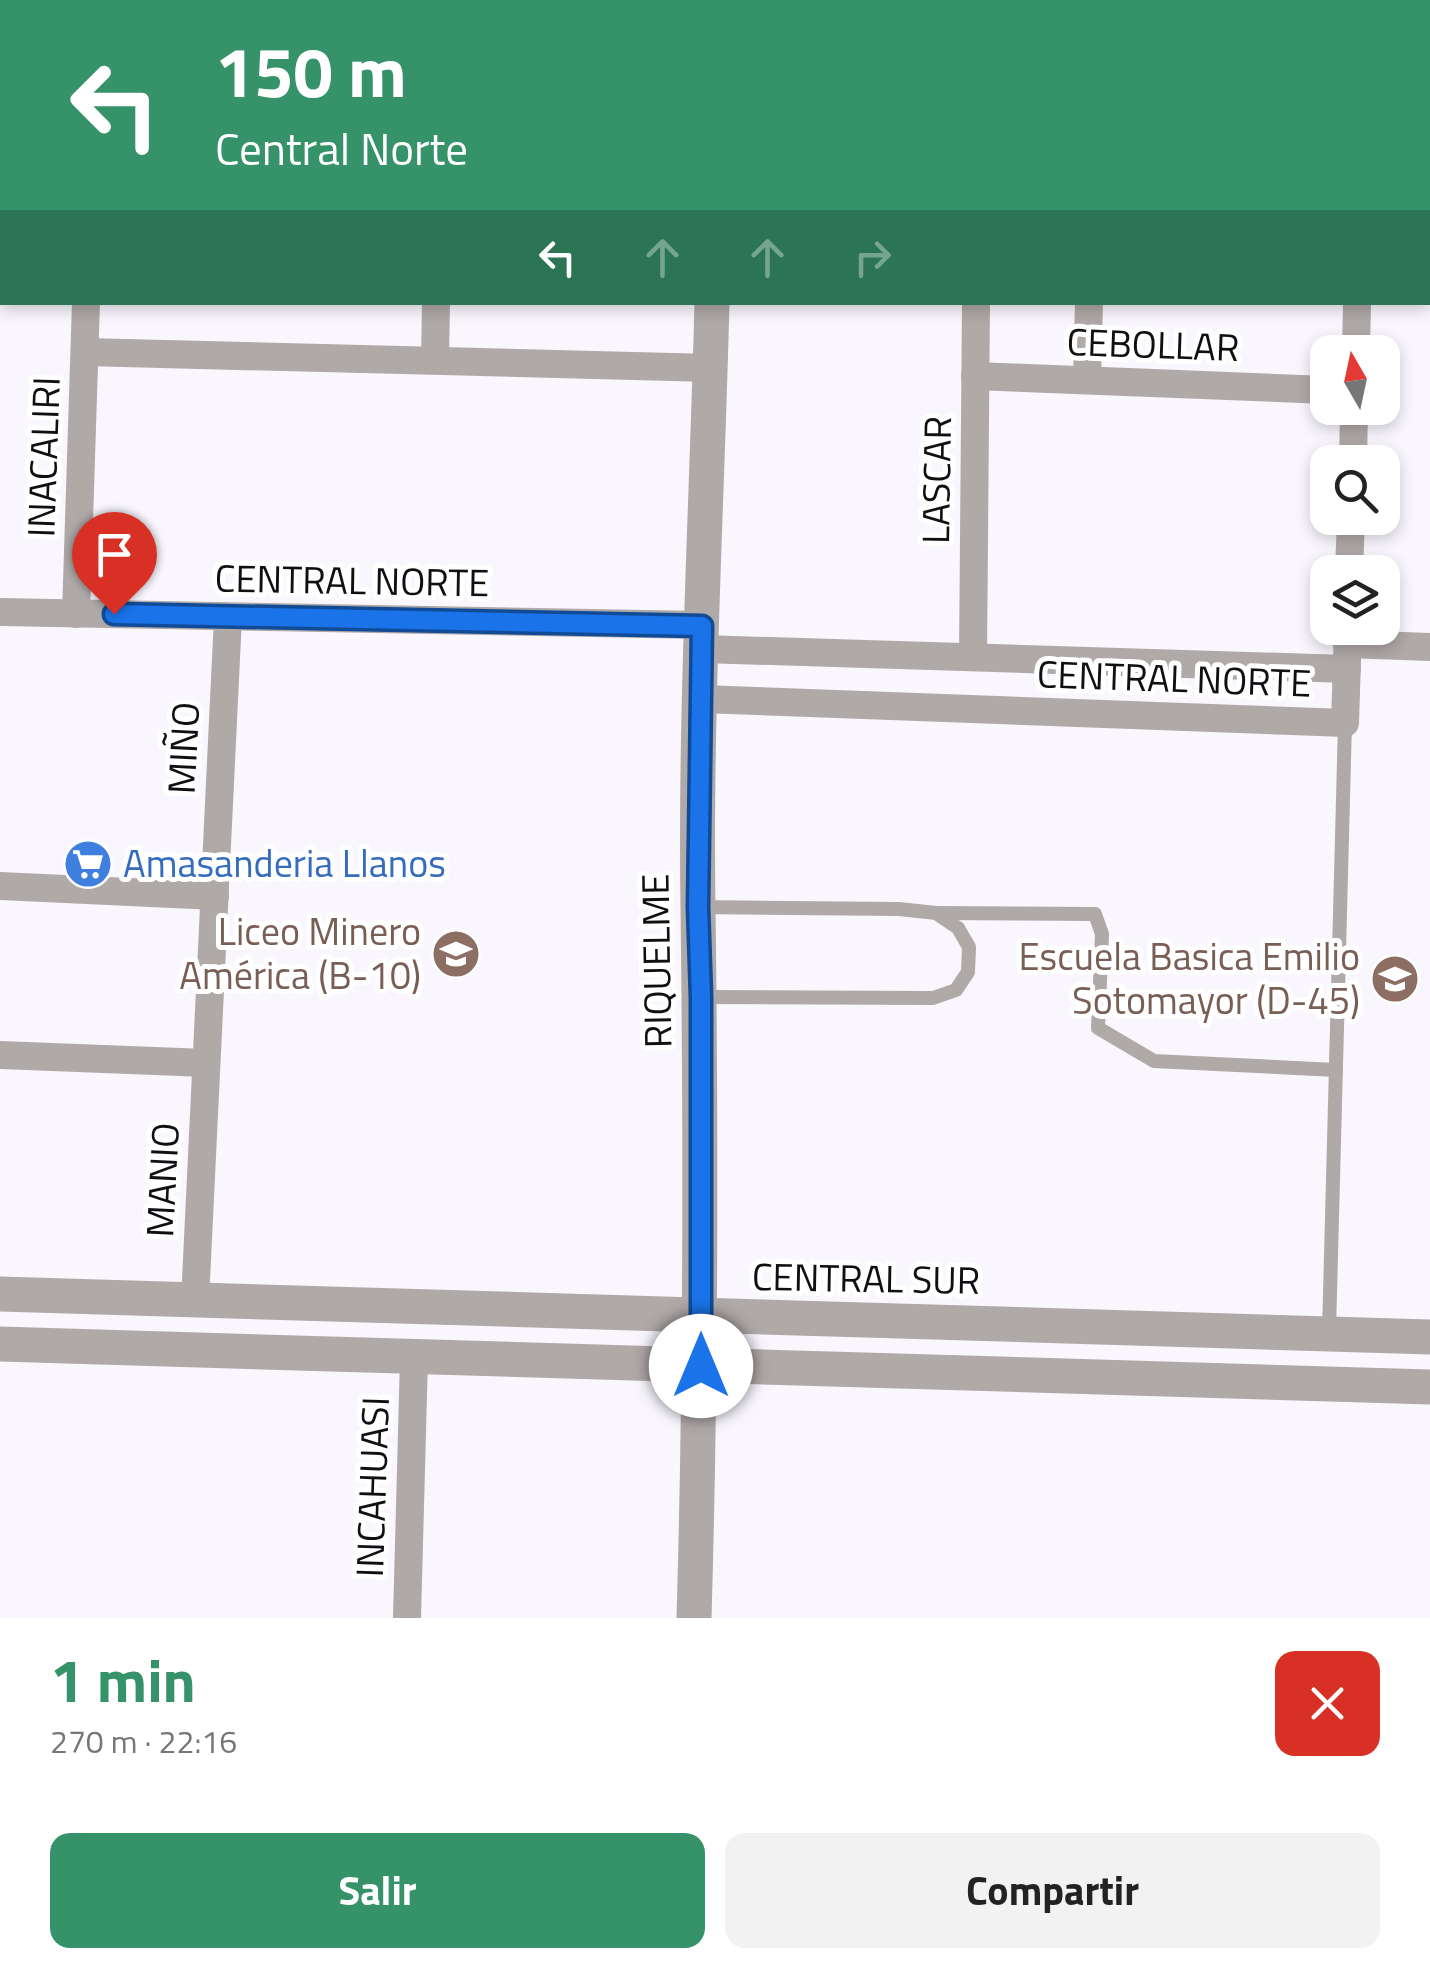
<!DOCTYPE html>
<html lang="es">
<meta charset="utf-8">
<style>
:root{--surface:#fff;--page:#f2f2f2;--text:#222;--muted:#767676;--accent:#369269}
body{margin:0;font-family:"Titillium Web",sans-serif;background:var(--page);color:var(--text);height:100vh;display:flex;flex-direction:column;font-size:38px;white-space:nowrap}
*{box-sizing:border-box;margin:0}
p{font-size:32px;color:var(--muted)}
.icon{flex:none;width:55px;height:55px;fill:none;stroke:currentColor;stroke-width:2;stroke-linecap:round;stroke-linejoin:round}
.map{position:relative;height:1618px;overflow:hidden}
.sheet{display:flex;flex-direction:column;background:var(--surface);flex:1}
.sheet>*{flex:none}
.hud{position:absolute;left:0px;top:0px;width:1430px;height:305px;box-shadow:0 5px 15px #0003;background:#369269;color:#fff;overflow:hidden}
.needle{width:65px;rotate:351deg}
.buttons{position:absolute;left:1310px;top:335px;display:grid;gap:20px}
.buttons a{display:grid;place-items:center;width:90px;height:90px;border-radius:20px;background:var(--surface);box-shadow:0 5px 15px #0003;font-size:50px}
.pin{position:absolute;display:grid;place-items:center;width:85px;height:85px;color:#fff;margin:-102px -42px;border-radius:50% 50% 50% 0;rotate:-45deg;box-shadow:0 0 10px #0007}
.pin .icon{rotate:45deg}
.me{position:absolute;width:110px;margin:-55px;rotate:0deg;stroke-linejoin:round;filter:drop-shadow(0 0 8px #0008)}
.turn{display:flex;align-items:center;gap:35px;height:210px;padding:0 50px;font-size:45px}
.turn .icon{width:130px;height:130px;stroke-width:2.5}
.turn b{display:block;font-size:70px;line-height:85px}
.lanes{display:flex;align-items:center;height:95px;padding:0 50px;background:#0003;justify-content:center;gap:50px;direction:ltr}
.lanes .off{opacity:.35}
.round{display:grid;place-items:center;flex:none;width:105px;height:105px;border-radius:20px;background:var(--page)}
.summary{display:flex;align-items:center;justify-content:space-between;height:170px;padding:0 50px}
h1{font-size:60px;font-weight:700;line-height:75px;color:var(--accent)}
.button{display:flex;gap:20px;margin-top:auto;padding:20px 50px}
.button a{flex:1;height:115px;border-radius:20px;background:var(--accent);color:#fff;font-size:40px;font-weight:700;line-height:115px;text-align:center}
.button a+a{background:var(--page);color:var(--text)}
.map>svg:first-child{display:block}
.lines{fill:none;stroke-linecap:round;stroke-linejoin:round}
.service{stroke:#afa9a8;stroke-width:14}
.minor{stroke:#afa9a8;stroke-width:28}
.tertiary{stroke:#afa9a8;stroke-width:35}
.route-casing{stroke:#114b97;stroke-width:25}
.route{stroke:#1a73e8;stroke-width:18}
.labels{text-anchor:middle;stroke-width:10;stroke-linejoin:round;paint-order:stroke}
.street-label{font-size:38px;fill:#100f13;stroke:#fff}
.shop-label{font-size:38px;fill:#366cbe;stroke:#fff;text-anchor:start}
.education-label{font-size:38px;fill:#785e54;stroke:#fff;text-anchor:end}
</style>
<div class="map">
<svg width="1430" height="1618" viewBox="0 0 1430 1618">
<rect width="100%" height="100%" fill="#f9f6fe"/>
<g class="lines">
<g class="service">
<polyline points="698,907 899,909 936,913 958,928 969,947 968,972 956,990 933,998 702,997"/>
<polyline points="937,913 1095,914 1102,934 1098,1028 1154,1061 1336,1070"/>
<polyline points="1329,1332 1345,723"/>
</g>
<g class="minor">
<polyline points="586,0 660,2"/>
<polyline points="442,2 442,0"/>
<polyline points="1099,2 1099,0"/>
<polyline points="1365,2 1365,0"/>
<polyline points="1428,29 1430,30"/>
<polyline points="0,240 2,240"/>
<polyline points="1428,285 1430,285"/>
<polyline points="85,352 711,368"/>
<polyline points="1356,352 1357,302"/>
<polyline points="435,360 436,302"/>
<polyline points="975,376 1328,390"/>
<polyline points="1087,380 1089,302"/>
<polyline points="1353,462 1354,408"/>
<polyline points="1349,572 1351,518"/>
<polyline points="0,612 703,625"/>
<polyline points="76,614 86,302"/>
<polyline points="1347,644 1430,647"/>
<polyline points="702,649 1347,669"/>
<polyline points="973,657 976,302"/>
<polyline points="701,699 1345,723 1348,628"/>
<polyline points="0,886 215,896"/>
<polyline points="0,1055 206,1063"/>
<polyline points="195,1301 228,617"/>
<polyline points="407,1618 414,1358"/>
</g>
<g class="tertiary">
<polyline points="720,2 720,0"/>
<polyline points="0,1294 1430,1337"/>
<polyline points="0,1344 1430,1387"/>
<path d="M694 1618C701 1381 701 1145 698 907 695 706 707 504 712 302"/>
</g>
</g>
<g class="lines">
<g class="route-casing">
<polyline id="route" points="114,614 702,626 698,907 701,997 701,1366"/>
</g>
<use href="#route" class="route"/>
</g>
<defs>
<g id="supermarket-disc" transform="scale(2.5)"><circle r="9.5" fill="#3f7fe0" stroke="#fff"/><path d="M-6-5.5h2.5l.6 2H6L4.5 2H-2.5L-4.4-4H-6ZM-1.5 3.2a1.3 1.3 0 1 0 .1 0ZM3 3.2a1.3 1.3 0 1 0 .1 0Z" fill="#fff"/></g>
<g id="school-disc" transform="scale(2.5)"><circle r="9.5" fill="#8d6e63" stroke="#fff"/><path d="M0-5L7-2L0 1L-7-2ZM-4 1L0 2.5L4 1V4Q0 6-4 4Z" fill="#fff"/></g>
</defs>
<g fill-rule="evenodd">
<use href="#supermarket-disc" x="88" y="864"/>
<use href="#school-disc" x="456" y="954"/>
<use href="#school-disc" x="1395" y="979"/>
</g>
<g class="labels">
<g class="street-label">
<text transform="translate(1153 345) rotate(2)" y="13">CEBOLLAR</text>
<text transform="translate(44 457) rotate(-88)" y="13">INACALIRI</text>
<text transform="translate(937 480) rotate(-89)" y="13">LASCAR</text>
<text transform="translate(352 581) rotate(1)" y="13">CENTRAL NORTE</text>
<text transform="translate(1174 679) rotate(2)" y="13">CENTRAL NORTE</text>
<text transform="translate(184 748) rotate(-87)" y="13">MIÑO</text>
<text transform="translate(657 961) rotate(-91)" y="13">RIQUELME</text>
<text transform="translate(163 1180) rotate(-87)" y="13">MANIO</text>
<text transform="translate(866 1279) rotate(1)" y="13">CENTRAL SUR</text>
<text transform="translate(373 1487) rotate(-88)" y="13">INCAHUASI</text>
</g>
<g class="shop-label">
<text x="123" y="877">Amasanderia Llanos</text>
</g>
<g class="education-label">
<text x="421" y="945">Liceo Minero<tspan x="421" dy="44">América (B-10)</tspan></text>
<text x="1360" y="970">Escuela Basica Emilio<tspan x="1360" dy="44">Sotomayor (D-45)</tspan></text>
</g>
</g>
</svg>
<div class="buttons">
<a><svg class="needle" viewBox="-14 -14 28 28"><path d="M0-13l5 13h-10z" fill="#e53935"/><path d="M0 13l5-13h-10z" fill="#767676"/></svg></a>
<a><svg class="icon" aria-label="search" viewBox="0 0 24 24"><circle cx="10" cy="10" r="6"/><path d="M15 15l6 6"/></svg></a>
<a><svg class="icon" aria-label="layers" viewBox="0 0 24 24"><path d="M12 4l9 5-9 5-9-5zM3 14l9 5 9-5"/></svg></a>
</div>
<div class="pin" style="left:114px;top:614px;background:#d93025"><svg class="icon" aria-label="arrive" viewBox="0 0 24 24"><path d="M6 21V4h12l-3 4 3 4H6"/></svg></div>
<svg class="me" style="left:701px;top:1366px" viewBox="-20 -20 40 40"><circle r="19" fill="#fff"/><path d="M0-13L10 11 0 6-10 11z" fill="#1a73e8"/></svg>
<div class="hud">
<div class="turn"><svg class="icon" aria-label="left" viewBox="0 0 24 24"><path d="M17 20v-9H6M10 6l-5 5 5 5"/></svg><div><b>150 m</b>Central Norte</div></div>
<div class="lanes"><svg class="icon" aria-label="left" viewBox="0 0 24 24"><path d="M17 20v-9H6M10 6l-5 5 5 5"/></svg><svg class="icon off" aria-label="ahead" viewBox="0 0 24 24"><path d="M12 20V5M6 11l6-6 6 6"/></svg><svg class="icon off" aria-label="ahead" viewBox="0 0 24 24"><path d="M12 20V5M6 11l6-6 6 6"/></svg><svg class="icon off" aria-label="right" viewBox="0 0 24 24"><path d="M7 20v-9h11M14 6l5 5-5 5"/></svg></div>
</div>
</div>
<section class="sheet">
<div class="summary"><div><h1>1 min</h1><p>270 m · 22:16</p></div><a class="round" style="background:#d93025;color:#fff"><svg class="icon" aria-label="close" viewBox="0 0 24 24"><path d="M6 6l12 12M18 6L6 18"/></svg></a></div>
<div class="button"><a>Salir</a><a>Compartir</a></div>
</section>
